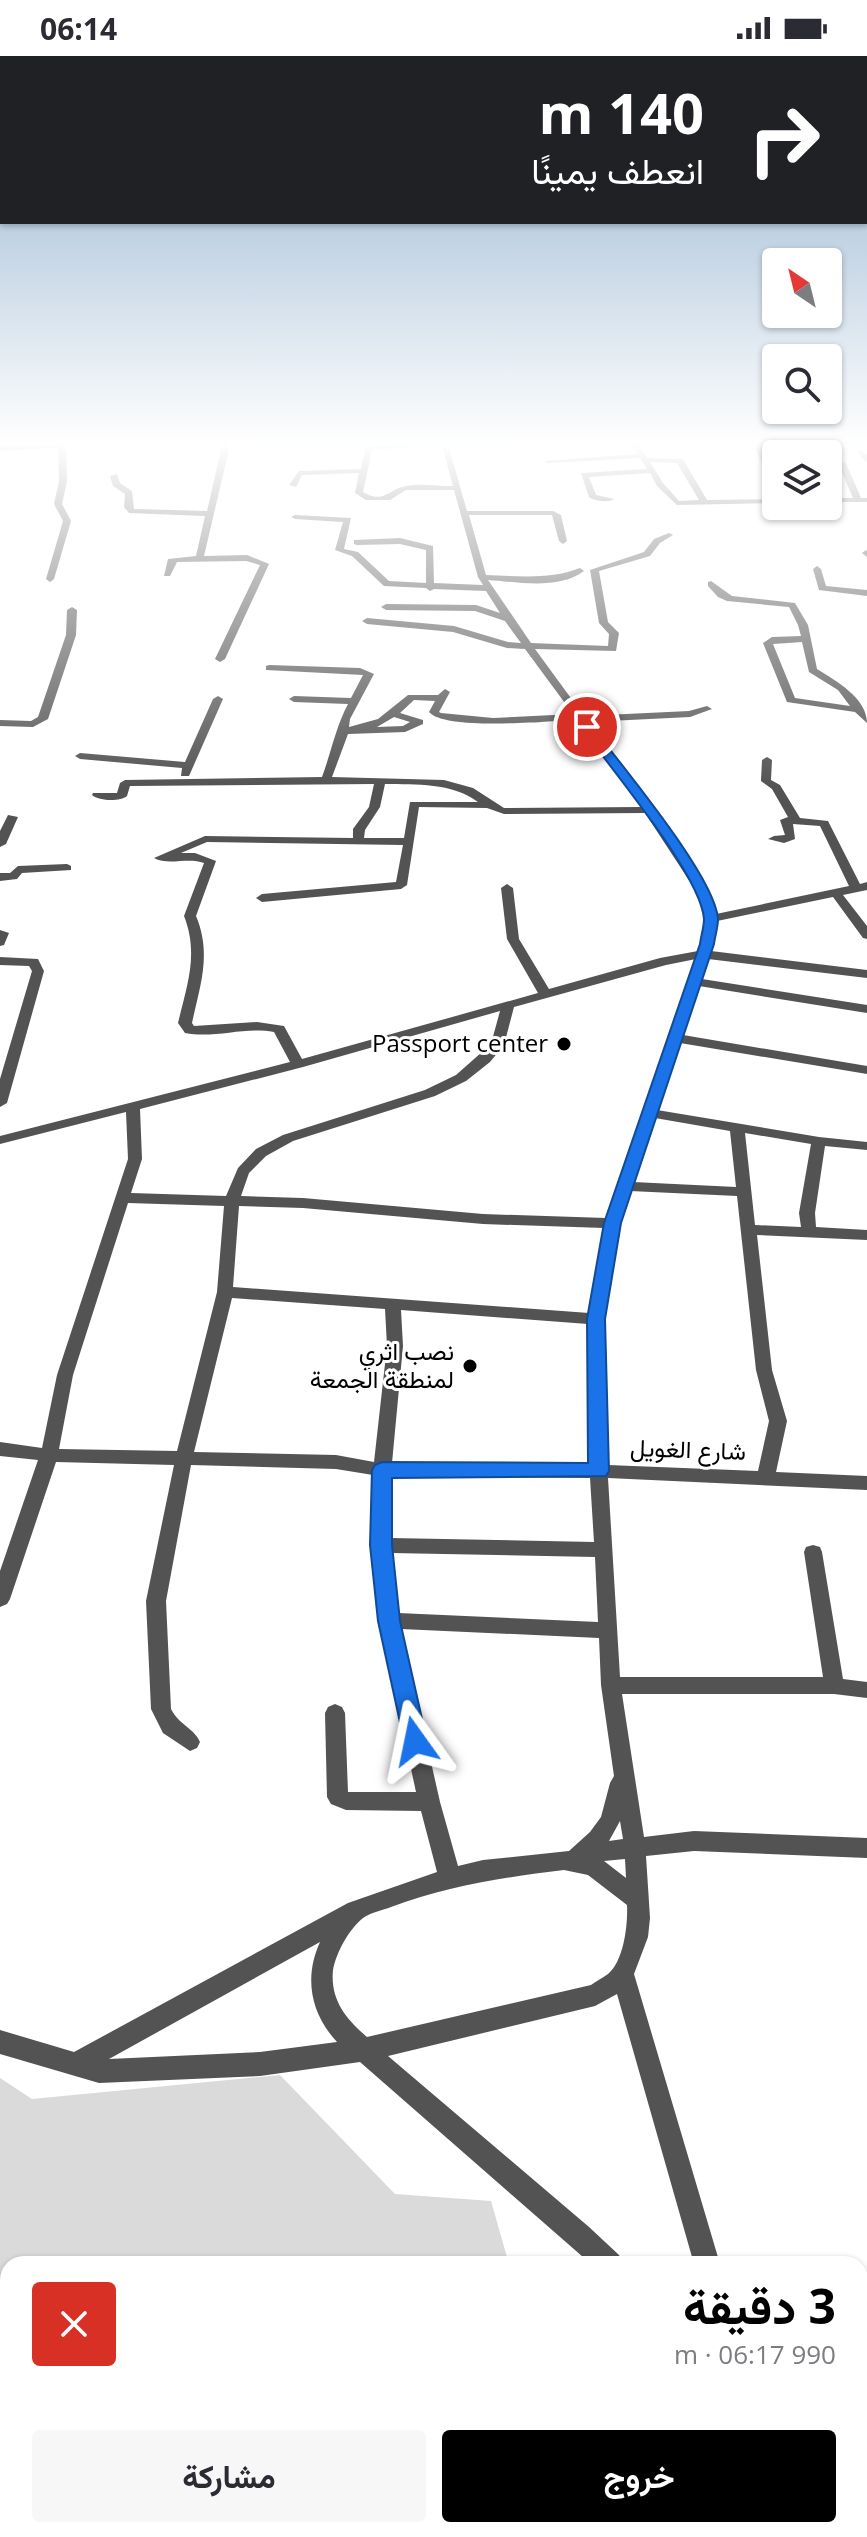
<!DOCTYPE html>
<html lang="ar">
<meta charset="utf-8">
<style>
:root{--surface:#fff;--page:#f7f7f7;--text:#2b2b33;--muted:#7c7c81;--accent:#000}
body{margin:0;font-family:"Open Sans",Vazirmatn,sans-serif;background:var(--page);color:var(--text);direction:rtl;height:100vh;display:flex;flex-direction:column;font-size:30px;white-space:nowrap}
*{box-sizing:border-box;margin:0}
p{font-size:26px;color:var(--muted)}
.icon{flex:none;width:44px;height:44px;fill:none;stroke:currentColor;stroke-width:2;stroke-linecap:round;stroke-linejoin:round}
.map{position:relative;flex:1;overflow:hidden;direction:ltr}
.panel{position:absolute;left:0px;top:2200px;width:868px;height:282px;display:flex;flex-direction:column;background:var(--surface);border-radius:24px 24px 0 0;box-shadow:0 2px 6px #0004;direction:rtl}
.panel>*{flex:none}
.banner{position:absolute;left:0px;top:0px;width:868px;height:168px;box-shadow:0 2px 6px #0004;direction:rtl;background:#202124;color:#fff;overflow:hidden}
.needle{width:52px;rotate:325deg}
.controls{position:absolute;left:762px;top:192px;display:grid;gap:16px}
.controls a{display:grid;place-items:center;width:80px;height:80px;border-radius:8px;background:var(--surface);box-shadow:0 2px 6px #0004;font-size:40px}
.pin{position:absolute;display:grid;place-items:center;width:68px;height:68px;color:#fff;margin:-34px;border:4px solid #fff;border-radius:50%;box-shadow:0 2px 8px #0007}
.me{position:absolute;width:88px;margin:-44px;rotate:348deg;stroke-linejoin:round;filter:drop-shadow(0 0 6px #0008)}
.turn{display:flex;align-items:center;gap:28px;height:168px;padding:0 32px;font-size:36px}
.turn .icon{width:104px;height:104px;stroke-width:2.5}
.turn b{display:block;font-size:56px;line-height:68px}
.round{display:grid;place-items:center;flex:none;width:84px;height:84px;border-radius:8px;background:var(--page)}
.headline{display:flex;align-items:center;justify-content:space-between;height:136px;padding:0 32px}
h1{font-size:48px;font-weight:700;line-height:60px;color:var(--accent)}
.cta{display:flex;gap:16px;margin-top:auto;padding:16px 32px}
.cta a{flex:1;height:92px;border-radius:8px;background:var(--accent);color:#fff;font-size:32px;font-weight:700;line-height:92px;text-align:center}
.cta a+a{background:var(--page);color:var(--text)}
.status{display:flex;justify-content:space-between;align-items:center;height:56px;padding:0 40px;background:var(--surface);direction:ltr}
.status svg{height:22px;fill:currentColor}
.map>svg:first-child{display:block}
.green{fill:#dadada}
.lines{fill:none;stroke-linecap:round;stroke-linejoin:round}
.minor{fill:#535353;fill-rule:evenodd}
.highway{fill:#000;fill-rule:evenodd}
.route{fill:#1a73e8;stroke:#114b97;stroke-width:2}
.poi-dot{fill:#000;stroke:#fff;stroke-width:3}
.labels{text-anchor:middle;stroke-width:6;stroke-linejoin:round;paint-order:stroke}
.poi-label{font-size:24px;fill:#000;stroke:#fff;text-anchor:end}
.street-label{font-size:24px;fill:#000;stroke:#fff}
</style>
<div class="status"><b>06:14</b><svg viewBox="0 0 49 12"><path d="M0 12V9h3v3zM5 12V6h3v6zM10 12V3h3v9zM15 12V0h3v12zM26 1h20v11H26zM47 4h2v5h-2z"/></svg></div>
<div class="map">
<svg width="867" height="2481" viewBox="0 0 867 2481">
<rect width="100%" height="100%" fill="#fff"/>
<polygon class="green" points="280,2019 395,2138 491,2145 509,2208 8,2208 8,2474 847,2474 848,2481 0,2481 0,2022 32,2043"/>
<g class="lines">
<g class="minor">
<rect x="0" y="385" width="5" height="5"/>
<polygon points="223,385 231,385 204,500 247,499 269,508 225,603 220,606 215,603 260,509 246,505 177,506 170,520 164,520 168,503 196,500 205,460 129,457 124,451 125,438 113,430 110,420 117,418 120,427 132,435 134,453 207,455"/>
<path d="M447 385 467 455H553L561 459 567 485 563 488 559 485 552 459H469L486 519C518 520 549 524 580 512L584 515C559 534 518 526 488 524L531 587 608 590 609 578 599 567 590 514 644 496 654 483 669 477 673 479 660 487 650 500 599 515 608 566 619 577 616 595 535 593 584 660 689 655 707 650 712 653 690 661 589 666C631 723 694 792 716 858L849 830 820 770 793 768 795 783 784 787 768 783 774 780 785 779 780 764 788 761 772 733 761 725 762 704 767 701 772 704 771 724 780 729 800 762 828 765 860 828 867 826V834L843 839 867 870V883L863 882 833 841 717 865 711 895 867 914V922L708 903 702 923 867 949V957L699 930 683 979 867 1010V1018L680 987 657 1054 819 1081 867 1086V1094L825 1090 815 1157 816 1171 867 1174V1184L757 1179 772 1314 787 1365 776 1416 867 1420V1434L608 1422 620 1621H823L804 1496 806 1491 813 1489 820 1491 822 1496 843 1623 867 1626V1642L834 1638H622L644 1781 694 1775 867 1782V1802L694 1795 646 1800 650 1862 648 1881 634 1918 720 2208H694L617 1938 595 1950 388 2000 589 2171 619 2199 623 2208H591L360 2006 260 2020 99 2027 0 1998V1974L74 1996 348 1847 437 1816 421 1755 346 1754 331 1748 327 1741 325 1657 328 1651 335 1648 342 1651 345 1657 348 1736H416L379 1565 372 1489 373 1419 336 1413 191 1409 166 1545 171 1653C179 1669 194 1672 200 1686L197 1692 190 1695 163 1677 151 1653 146 1545 174 1409 56 1406 10 1543 7 1548 0 1551V1515L38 1404 0 1400V1386L42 1392 57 1319 128 1103 126 1056 0 1088V1080L290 1006 274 976C244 970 215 983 185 977L178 967C187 929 199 898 184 860L204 807C188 801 168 810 154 802L205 780 353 782V773L369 751 374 728 130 730 127 740C120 746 99 745 92 739L93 737H117L120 727 125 724 322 721C331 697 336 670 348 648L294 646 289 643 294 640 351 642 363 619 266 614V610L269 609 360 612 374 618 350 663 349 671 378 663 408 639H438L445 633 450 636 439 656 441 657 493 662 573 658 525 593 507 592 453 576 367 568 362 565 367 562 454 570 508 586 521 587 505 565 475 555 386 554 381 551 386 548 476 549 500 557 486 535 434 533 430 535 426 532 384 530 352 500 335 494 343 466 295 463 291 461 295 459 351 462 344 493 358 496 389 525 426 527V494L400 488 357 489 354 488V484L400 482 433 490 434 527 483 529 478 521 454 434H406L390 444H366L355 437 359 417 302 419 296 431 289 429 299 415 361 413 366 390ZM442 389 453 430C438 430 421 427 406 430 390 432 384 449 363 436L372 394ZM414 644 435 645 429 656C445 675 549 665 577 664L641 751 504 752 473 732 444 724 332 721 348 678 405 676 423 668V664L400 657ZM394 661 410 666 403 670 377 671ZM385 728C417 729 451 726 478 746H410L404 782H364L365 774 380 751ZM419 751 487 752 504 758 645 757 696 835 705 863 698 895 660 902 549 933 519 883 513 832 507 828 501 832 507 883 538 937 302 1003 284 970 257 966 194 970 192 967C200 929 212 898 196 860L216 805 195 797H181L207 786 403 789 396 826 262 838 256 842 262 846 401 833 407 829ZM696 903 606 1162 483 1158 303 1142 241 1140 249 1117 266 1100 293 1085 435 1040 466 1025 490 1006 504 989 514 951 666 909ZM500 955 491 988 456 1019 425 1034 283 1079 256 1093 238 1112 226 1140 131 1137 142 1103 140 1053 303 1011ZM655 1062 730 1075 736 1131 633 1126ZM745 1077 811 1088 799 1157 801 1171 755 1169ZM630 1135 737 1140 756 1314 769 1365 758 1415 608 1409 604 1263 620 1167ZM128 1147 224 1150 217 1236 177 1395 59 1393 73 1319ZM239 1150 303 1152 483 1168 604 1172 589 1257 233 1231ZM232 1242 385 1253 387 1290 374 1406 336 1399 194 1396ZM401 1254 588 1268 590 1408 392 1407 403 1290ZM391 1421 590 1422 594 1486 390 1482ZM391 1497 595 1501 598 1566 398 1557ZM401 1573 599 1582 601 1629 614 1720 610 1727 601 1761 590 1776 569 1795 483 1804 458 1810 440 1746ZM620 1765 623 1783 609 1785ZM625 1803 626 1822 604 1805ZM564 1814 588 1819 627 1849C628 1868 624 1905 608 1918 603 1922 596 1925 591 1929L367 1981C346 1963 330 1944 333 1914 336 1897 349 1873 363 1862 370 1857 383 1854 391 1851 448 1830 505 1821 564 1814ZM320 1886C304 1921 310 1957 337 1986L260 1996 109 2003Z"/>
<path d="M630 385H636L647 402 683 403 707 444 776 443V447L677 449 657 430 650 417 589 421 596 439 614 443C608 447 594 445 589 441L581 417 647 413 640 402 548 407 544 405 637 398ZM650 406 677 407 699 444 679 445 663 427Z"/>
<polygon points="752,385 758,385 768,403 776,405 776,409 762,407"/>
<polygon points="792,385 799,385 808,398 800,398"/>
<polygon points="825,385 832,385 828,400 822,398"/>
<polygon points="62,386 66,388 67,425 62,448 71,465 54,523 50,526 46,523 63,465 54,448 59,425 58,388"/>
<polygon points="861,394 867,399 867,407 857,396"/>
<polygon points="842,405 846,407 861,442 867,442 867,446 828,446 828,442 853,442 838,407"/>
<polygon points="866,494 867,495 867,501 862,497"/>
<polygon points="817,510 821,513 826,530 867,534 867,540 819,534 813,513"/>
<path d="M711 525 732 540 795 547 808 569 817 613C836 625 867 642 867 667L855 656 787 646 763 587 772 581 801 580 798 569 789 551 727 545 718 541 708 530V526ZM802 586 809 616 838 634 850 650 795 642 773 588Z"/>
<polygon points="72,551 77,554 76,579 48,663 33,671 0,670 0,664 31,665 38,661 66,579 67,554"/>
<polygon points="218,640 223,643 189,720 181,720 182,712 80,703 75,700 80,697 185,706 213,643"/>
<polygon points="8,759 18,761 6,788 0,791 0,775"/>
<polygon points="67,808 71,810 71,814 22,817 17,823 0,825 0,817 10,817 18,810"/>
<polygon points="0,874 9,877 4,889 0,890"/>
<polygon points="0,901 38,903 44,915 7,1047 0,1051 0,1023 32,915 29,910 0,909"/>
<polygon points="860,2404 867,2407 867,2436 860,2433"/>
</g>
<polygon class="highway" points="70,385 117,385 112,388 0,395 0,389"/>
</g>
<linearGradient id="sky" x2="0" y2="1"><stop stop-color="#8baccc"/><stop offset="0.53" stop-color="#fff"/><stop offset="1" stop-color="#fff" stop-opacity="0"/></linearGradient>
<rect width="867" height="732" fill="url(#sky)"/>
<path class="route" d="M587 668 591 669C620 708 715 820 718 863 718 871 715 880 714 888L621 1167 605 1263 609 1415 606 1420 392 1422V1489L400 1565 427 1685 424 1693 415 1696 407 1693 404 1685 378 1565 370 1489 372 1414 375 1409 382 1406 588 1407 587 1263 604 1167 700 888C701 880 704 871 704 863 701 819 610 712 581 671Z"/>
<g class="poi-dot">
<circle cx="564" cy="988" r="8"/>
<circle cx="470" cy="1310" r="8"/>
</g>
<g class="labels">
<g class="poi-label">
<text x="548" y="996">Passport center</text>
<text x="454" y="1304">نصب اثري<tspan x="454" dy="28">لمنطقة الجمعة</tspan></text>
</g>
<g class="street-label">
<text transform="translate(688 1394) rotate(2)" y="8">شارع الغويل</text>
</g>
</g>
</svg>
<div class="controls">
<a><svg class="needle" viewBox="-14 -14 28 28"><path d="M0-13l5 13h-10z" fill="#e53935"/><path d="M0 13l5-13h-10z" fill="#7c7c81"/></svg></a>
<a><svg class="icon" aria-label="search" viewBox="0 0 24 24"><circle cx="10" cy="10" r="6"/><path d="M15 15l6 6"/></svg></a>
<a><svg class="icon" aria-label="layers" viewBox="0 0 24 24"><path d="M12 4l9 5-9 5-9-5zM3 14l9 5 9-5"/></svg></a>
</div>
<div class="pin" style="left:587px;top:671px;background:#d93025"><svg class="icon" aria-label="arrive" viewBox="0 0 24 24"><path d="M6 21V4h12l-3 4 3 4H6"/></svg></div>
<svg class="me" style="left:415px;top:1685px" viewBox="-20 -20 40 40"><path d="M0-17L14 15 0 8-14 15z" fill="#1a73e8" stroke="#fff" stroke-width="4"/></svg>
<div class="banner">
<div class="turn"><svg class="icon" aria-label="right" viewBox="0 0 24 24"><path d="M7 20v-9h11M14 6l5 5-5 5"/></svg><div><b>140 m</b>انعطف يمينًا</div></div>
</div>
<section class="panel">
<div class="headline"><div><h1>3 دقيقة</h1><p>990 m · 06:17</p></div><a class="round" style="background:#d93025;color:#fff"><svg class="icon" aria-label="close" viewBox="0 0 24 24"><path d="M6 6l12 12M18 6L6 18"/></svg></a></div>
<div class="cta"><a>خروج</a><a>مشاركة</a></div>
</section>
</div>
